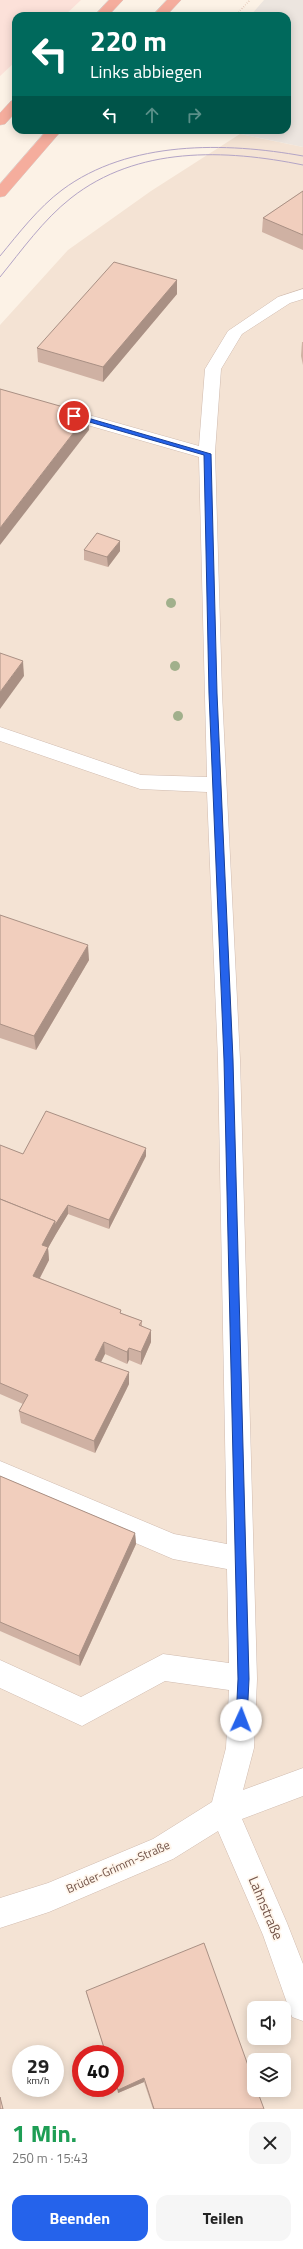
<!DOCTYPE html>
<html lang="de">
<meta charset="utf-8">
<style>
:root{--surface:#fff;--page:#f6f6f6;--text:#222;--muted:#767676;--accent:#2563eb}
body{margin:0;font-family:"Titillium Web",sans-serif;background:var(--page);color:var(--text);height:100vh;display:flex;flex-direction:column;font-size:15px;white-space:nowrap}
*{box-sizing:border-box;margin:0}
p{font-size:13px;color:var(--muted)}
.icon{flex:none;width:22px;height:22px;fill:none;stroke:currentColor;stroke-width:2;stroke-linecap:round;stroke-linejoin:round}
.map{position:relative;height:2109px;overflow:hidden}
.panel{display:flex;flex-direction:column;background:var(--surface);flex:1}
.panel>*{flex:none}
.top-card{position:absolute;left:12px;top:12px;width:279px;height:122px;border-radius:12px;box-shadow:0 2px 10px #0003;background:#00695c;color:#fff;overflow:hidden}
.fabs{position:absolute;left:247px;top:2001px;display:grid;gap:8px}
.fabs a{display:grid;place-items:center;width:44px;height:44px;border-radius:8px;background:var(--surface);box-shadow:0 2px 10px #0003;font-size:20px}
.speed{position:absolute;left:12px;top:2045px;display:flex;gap:8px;font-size:20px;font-weight:700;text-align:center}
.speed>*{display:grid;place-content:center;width:52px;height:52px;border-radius:50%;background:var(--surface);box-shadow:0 2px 10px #0003;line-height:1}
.speed small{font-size:10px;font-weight:400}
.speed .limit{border:6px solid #d22;background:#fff;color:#111}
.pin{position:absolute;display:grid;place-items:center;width:34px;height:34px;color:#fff;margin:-17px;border:2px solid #fff;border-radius:50%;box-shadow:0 1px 4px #0007}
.me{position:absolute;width:44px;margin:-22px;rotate:2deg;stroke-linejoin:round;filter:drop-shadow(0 0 3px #0008)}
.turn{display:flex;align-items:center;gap:14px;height:84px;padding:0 12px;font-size:18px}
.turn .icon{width:52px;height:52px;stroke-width:2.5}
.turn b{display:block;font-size:28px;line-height:34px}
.lanes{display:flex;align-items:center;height:38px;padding:0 12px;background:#0003;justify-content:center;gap:20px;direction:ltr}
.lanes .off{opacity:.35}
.round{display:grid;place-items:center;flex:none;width:42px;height:42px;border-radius:12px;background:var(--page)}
.summary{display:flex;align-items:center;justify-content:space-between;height:68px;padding:0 12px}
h1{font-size:24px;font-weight:700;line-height:30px;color:#1e9e55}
.action{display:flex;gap:8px;margin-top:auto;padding:8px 12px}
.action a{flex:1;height:46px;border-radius:12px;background:var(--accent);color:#fff;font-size:16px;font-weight:700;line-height:46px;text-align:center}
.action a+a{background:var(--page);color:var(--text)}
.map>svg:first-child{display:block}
.residential{fill:#f4e3d4;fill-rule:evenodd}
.commercial{fill:#fce1d9}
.industrial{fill:#ece5df}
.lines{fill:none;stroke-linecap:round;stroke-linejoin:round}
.minor-casing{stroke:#d0bbaf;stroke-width:1}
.highway-casing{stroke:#d8d0cd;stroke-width:1}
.path{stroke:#d6b1a0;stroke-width:1.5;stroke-dasharray:0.5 2;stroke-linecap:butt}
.minor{fill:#fff;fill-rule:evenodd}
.highway{fill:#f5ad9d;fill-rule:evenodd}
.tram{stroke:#b3a4c6;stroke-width:1}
.tree{fill:#a1b08c}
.wall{fill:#cfb1a3}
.shaded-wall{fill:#a99084}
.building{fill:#f1cebd;stroke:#a99084}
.route{fill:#2563eb;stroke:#184099}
.labels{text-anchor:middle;stroke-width:3.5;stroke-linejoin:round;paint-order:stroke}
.street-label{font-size:12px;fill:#75564b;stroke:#fff6ec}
.near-street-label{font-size:14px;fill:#75564b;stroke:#fff6ec}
</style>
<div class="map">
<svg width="303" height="2109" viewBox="0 0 303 2109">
<rect width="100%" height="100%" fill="#fcf2e6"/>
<path class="residential" d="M240 134 303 147V2109H0V325L68 250 151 191ZM254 2008H284V2038H254ZM21 2054H55V2088H21ZM81 2054H115V2088H81ZM254 2060H284V2090H254Z"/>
<polygon class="commercial" points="0,0 81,0 64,16 16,16 16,61 0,76"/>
<polygon class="industrial" points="264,0 303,0 303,147 222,130 287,130 287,16 250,16"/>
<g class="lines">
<g class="minor-casing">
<polygon id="minor" points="303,289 303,299 290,303 242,334 221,369 215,452 222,693 240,1060 257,1679 254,1748 243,1790 303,1768 303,1796 242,1819 287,1923 303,1964 303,2021 292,2017 263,1935 218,1831 173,1859 49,1912 0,1928 0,1898 48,1883 153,1839 212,1802 226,1748 229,1690 165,1681 82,1726 0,1688 0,1660 81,1697 163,1654 229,1663 227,1569 173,1559 0,1485 0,1461 174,1534 227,1544 218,1060 207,792 140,789 0,741 0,727 141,775 207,777 199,457 0,400 0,390 199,446 205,369 228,331 278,297"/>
</g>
<g class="highway-casing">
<g id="highway">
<polygon points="109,0 123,0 108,16 94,16"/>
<polygon points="167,0 181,0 166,16 152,16"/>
<polygon points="16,100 16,112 5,124 0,125 0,113 11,101"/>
<polygon points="47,130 62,130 5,196 0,197 0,184"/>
</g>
</g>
<polyline class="path" points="235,16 250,0"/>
<use href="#minor" class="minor"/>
<use href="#highway" class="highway"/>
<g class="tram">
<path d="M0 256C19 233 38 208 62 190 129 140 226 142 303 156"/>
<path d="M0 277C22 250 43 220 71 198 137 146 225 149 303 165"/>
</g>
</g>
<g class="tree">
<circle cx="171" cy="603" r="5"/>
<circle cx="175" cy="666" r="5"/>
<circle cx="178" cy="716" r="5"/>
</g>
<g class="wall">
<polygon points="303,191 303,250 262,232 263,218"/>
<polygon points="177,280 177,294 103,382 38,362 37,348"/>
<polygon points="302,342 303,342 303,365 301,356"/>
<polygon points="84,550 120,551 108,567 84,560"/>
<polygon points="0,915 89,960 36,1050 0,1038"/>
<polygon points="0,1145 23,1154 146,1156 109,1229 68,1214 56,1234 48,1248 49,1260 40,1278 121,1313 142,1321 142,1326 151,1342 141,1365 129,1360 127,1364 105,1354 101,1362 129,1384 95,1453 21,1423 19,1411 23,1404 0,1394"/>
<polygon points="0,1476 135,1533 136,1544 80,1666 0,1631"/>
<polygon points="86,1991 264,2109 153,2109 144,2082 118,2093 115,2083 115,2054 106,2054 87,1995"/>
</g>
<g class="shaded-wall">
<polygon points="177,280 177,294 103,382 103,367"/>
<polygon points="88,414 89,430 0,545 0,528"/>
<polygon points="120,541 120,551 108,567 107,557"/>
<polygon points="23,661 24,676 0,709 0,692"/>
<polygon points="88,945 89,960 36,1050 34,1036"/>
<polygon points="146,1148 146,1156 109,1229 109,1220"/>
<polygon points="68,1205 68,1214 56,1234 48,1248 49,1260 34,1289 33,1276 42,1245 55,1221"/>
<polygon points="151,1330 151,1342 141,1365 141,1352"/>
<polygon points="104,1342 105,1354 96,1372 95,1360"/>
<polygon points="129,1348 129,1360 127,1364 127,1352"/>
<polygon points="129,1372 129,1384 95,1453 94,1441"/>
<polygon points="135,1533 136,1544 80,1666 79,1656"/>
<polygon points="144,2078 144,2082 118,2093 118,2090"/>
</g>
<g class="building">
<polygon points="303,191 303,235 263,218"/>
<polygon points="114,262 177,280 103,367 37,348"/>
<polygon points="0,389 88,414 0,528"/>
<polygon points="97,533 120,541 107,557 84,550"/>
<polygon points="0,653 23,661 0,692"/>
<polygon points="0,915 88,945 34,1036 0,1024"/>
<polygon points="46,1111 146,1148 109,1220 68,1205 55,1225 55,1221 0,1199 0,1145 23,1154"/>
<polygon points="0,1199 55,1221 42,1245 48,1247 33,1276 121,1310 120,1313 142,1321 139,1325 151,1330 141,1352 129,1348 127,1352 104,1342 95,1360 129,1372 94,1441 19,1411 28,1395 0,1383"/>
<polygon points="0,1476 135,1533 79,1656 0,1622"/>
<polygon points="204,1943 254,2082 254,2090 257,2090 264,2109 154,2109 144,2078 118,2090 115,2081 115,2054 106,2054 86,1991"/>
<polygon points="0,2097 3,2109 0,2109"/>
</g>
<polygon class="route" points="74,414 211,454 217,693 233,1060 249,1679 247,1720 245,1724 241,1726 237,1724 236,1720 238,1679 224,1060 209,693 204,455 72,417 72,415"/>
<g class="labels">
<g class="street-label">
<text transform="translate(118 1867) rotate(-24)" y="4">Brüder-Grimm-Straße</text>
</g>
<g class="near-street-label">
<text transform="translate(266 1908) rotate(67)" y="5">Lahnstraße</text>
</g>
</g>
</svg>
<div class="fabs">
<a><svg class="icon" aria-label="sound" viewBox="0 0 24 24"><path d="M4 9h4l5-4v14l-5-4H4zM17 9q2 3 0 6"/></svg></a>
<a><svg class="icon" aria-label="layers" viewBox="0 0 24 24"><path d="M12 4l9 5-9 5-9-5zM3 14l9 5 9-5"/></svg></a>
</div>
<div class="speed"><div>29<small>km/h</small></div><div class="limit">40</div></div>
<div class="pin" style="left:74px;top:416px;background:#d93025"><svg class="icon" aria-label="arrive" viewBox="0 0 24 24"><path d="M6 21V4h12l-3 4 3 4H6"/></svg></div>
<svg class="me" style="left:241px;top:1720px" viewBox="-20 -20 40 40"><circle r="19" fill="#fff"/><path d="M0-13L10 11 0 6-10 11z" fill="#2563eb"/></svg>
<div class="top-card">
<div class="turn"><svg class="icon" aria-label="left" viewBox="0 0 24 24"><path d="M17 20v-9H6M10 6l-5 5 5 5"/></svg><div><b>220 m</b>Links abbiegen</div></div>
<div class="lanes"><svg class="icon" aria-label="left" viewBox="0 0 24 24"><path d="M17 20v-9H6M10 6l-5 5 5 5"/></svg><svg class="icon off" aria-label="ahead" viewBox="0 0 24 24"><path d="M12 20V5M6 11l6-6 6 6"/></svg><svg class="icon off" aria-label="right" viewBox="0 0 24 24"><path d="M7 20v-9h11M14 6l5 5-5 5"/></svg></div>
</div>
</div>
<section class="panel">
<div class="summary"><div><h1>1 Min.</h1><p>250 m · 15:43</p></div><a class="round"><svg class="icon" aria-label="close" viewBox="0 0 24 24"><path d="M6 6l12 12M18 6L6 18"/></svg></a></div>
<div class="action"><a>Beenden</a><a>Teilen</a></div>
</section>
